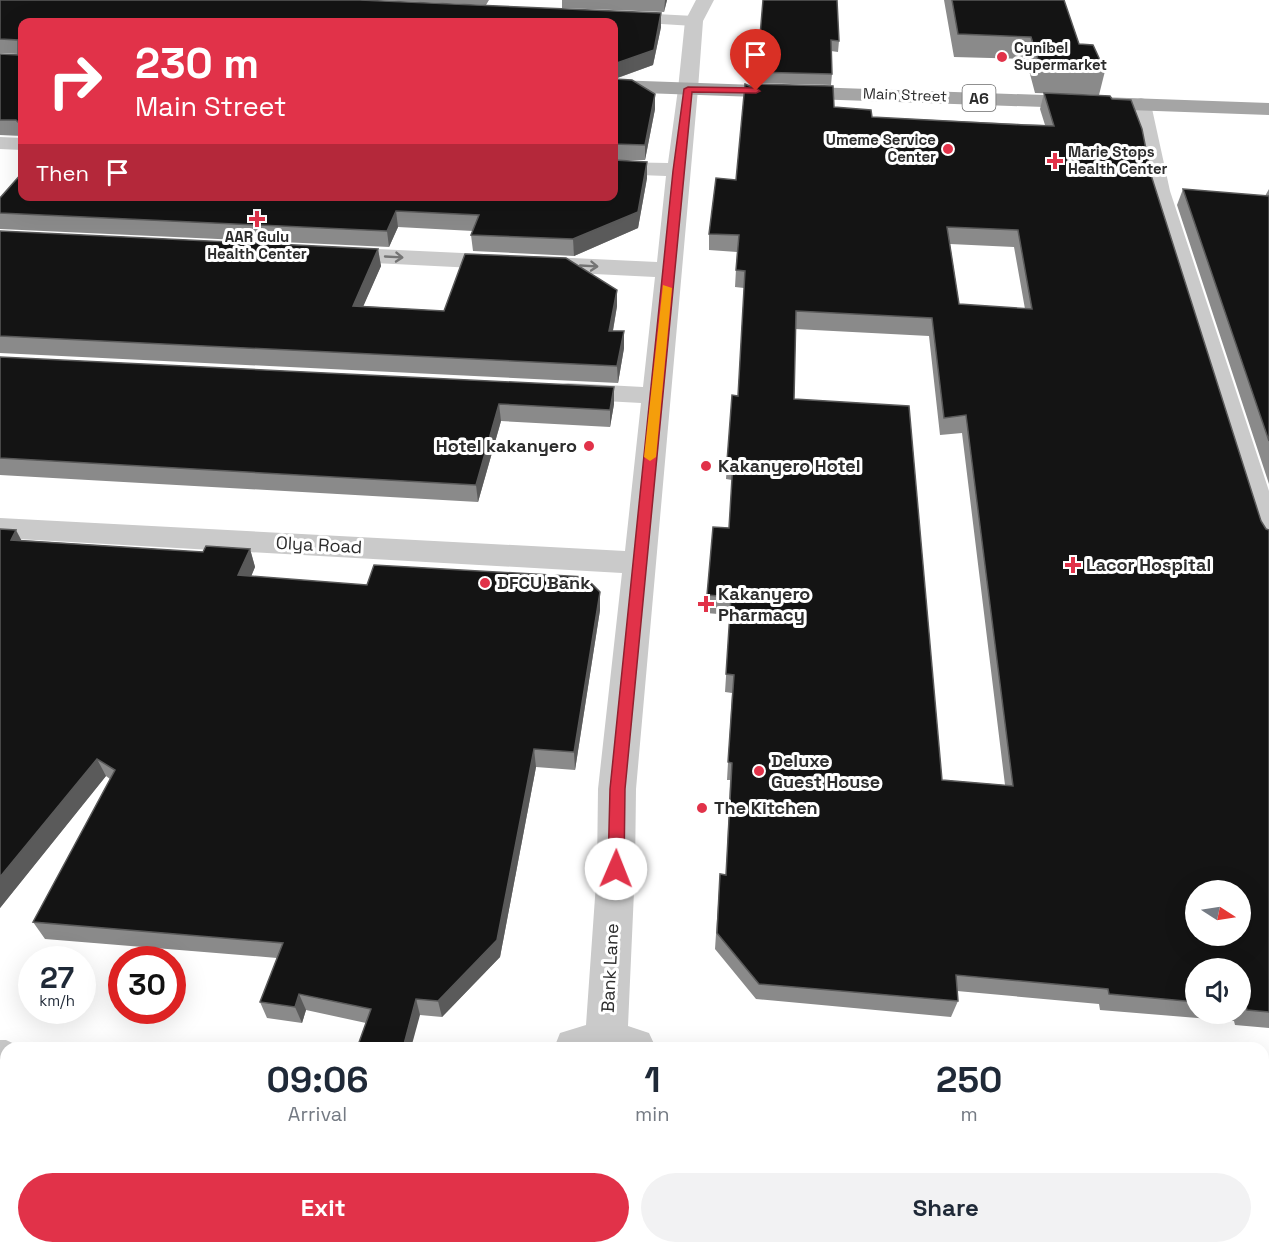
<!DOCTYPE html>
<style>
:root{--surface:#fff;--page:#f2f2f3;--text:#1f2937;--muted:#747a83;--accent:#e13249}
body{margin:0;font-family:"Space Grotesk",sans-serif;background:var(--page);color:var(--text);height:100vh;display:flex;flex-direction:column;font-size:22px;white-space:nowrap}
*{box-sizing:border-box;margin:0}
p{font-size:20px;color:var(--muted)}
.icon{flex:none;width:33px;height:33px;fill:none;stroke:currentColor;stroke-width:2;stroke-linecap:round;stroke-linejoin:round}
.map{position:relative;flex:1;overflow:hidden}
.sheet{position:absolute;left:0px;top:1042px;width:1269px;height:212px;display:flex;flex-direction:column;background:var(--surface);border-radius:18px 18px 0 0;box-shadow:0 6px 24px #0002}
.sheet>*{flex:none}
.hud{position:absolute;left:18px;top:18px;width:600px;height:183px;border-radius:12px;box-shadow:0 6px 24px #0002;background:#e13249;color:#fff;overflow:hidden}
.needle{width:39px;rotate:102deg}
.tools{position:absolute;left:1185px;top:880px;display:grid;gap:12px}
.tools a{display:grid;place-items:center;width:66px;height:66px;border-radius:50%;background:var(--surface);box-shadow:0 6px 24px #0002;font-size:30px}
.speed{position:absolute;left:18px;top:946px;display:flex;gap:12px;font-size:30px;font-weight:700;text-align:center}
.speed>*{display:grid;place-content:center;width:78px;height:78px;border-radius:50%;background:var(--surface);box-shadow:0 6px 24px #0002;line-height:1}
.speed small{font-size:15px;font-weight:400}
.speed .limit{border:9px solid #d22;background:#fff;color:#111}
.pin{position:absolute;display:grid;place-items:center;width:51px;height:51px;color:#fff;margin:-62px -26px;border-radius:50% 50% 50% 0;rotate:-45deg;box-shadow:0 0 6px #0007}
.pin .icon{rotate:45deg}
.me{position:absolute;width:66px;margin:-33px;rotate:1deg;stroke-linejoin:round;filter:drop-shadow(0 0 4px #0008)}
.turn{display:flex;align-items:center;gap:21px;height:126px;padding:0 18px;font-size:27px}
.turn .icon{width:78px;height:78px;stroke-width:2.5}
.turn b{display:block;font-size:42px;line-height:51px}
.then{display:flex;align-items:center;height:57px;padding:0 18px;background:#0003;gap:12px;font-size:22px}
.eta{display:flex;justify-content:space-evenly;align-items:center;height:102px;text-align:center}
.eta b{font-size:36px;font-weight:800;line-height:42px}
.cta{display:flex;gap:12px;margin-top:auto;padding:12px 18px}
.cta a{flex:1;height:69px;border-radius:36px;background:var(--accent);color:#fff;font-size:24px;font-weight:800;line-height:69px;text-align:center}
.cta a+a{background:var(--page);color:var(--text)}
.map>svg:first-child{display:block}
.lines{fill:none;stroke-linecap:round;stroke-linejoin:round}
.minor{fill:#cacaca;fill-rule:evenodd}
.tertiary{fill:#cacaca;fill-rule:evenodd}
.primary{fill:#a5a5a5;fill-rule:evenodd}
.wall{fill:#8a8a8a;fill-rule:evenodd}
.shaded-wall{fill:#5a5a5a}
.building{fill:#141414;stroke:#5a5a5a;stroke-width:1.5;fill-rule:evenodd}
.oneway{stroke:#747474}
.route{fill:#e13249;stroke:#92202f;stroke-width:1.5}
.slow{fill:#f59e0b}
.poi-dot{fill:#e13249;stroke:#fff;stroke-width:2}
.labels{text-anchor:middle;stroke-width:6;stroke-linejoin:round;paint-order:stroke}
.far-poi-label{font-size:15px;font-weight:bold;fill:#2d2d2d;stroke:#fff;text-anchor:start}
.far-street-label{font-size:15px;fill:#2d2d2d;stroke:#fff}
.shield{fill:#fff;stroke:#6c6c6c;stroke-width:1.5}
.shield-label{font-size:16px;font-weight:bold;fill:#2d2d2d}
.poi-label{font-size:18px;font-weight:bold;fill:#2d2d2d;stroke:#fff;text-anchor:start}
.street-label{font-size:18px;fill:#2d2d2d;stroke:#fff}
</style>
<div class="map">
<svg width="1269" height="1253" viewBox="0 0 1269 1253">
<rect width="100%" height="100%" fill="#fff"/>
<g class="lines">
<g class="minor">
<polygon points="618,12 694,16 700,17 703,21 700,25 694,26 612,21 609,17 612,13"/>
<polygon points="688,83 695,85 698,89 636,789 635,869 628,1026 649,1033 656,1048 554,1048 560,1033 586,1025 597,869 598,789 622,573 0,538 0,518 625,551 641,403 568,399 558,397 554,391 558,385 568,383 643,387 655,277 334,261 326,259 322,254 326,249 334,247 657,262 666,176 614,174 614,162 668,163 678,89 681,85"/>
<polygon points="1141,98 1148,100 1151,104 1170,191 1269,491 1269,549 1258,545 1254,538 1148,191 1131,104 1134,100"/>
<polygon points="0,137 22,138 22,150 0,149"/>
<polygon points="0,1040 6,1040 23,1048 6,1048 6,1082 0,1082"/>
<rect x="1263" y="1152" width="6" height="46"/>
<polygon points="554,1248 602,1248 601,1253 553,1253"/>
<rect x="987" y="1248" width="48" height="5"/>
</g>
<polygon class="tertiary" points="696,0 714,0 703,21 698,89 695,93 681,93 678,89 685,21"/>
<polygon class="primary" points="614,80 1269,103 1269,115 614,92"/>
</g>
<g class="wall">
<polygon points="0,0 661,13 661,27 653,65 615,79 655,94 655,109 645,160 614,160 22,22 22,136 0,135 0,54 18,54 0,53"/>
<polygon points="377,0 489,0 486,5"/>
<polygon points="562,0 667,0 664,12 562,8"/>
<polygon points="763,0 839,41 838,52 831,51 832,74 831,85 757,83"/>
<polygon points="944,0 1064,0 1079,44 1105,71 1099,95 1035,93 1026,59 954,57"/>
<path d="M756 89 872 117 1045 125 1040 109 1044 93 1151 175 1261 521 1266 529 1269 530V1028L1235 1025 1234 1021 1100 1010 1099 1004 957 991 958 1001 951 1017 756 999 715 949 720 874 726 875 730 780H727L732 693 725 692 730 615 706 613 713 527 729 528 732 480 726 479 732 395 738 396 744 288 735 287 737 252 709 250V234L736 180ZM950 244 1014 247 1025 309 959 304ZM795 329 929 336 940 435 962 433 1005 785 942 780 794 399ZM1196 969H1240V1014H1196Z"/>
<polygon points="647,162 647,178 638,228 574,256 473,251 471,235 473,231 398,227 389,247 0,229 0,198"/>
<polygon points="1183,189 1265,196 1269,189 1269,484 1177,205"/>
<polygon points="0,231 378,249 381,266 363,306 444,311 617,290 617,306 613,331 624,348 618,383 0,353"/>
<polygon points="0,357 614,404 610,427 501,421 478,502 0,475"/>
<polygon points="21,540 203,552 250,549 255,567 251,576 600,610 575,770 536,767 500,957 442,1017 420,1015 366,1023 306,1010 302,1023 267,1018 260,1002 277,958 45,939 33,922 110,779 106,776 0,908"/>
<polygon points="1047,1248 1263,1248 1269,1253 1047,1253"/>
</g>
<g class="shaded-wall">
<polygon points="665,0 667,0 664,12"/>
<polygon points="661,13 661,27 653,65 614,79 614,64"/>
<polygon points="655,94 655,109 645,160 645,145"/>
<polygon points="647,162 647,178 638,228 574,256 573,239"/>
<polygon points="396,211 398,227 389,247 387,231"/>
<polygon points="378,249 381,266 356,323 353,306"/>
<polygon points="617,290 617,306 610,347 609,331"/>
<polygon points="624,331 624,348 618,383 617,366"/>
<polygon points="614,387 614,404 610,427 610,410"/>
<polygon points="499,404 501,421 478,502 476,485"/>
<polygon points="16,530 26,549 11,540"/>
<polygon points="250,549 255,567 244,594 238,575"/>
<polygon points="600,592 600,610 575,770 574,752"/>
<polygon points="534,749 536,767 500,957 442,1017 438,1001"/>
<polygon points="97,759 106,776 0,908 0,877"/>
<polygon points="299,994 306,1010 302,1023 295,1007"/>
<polygon points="416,999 420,1015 411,1048 403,1048"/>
</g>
<g class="building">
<polygon points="0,0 360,0 661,13 654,50 614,64 614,22 22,22 22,123 19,123 16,120 0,120 0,54 18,55 18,40 0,39"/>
<polygon points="763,0 837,0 839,41 831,40 832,74 757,72"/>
<polygon points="952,0 1064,0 1079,44 1093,45 1105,71 1041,69 1031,37 958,34"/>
<polygon points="614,79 632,80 655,94 645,145 614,144"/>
<path d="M745 84 756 89 757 84 833 86 834 107 871 110 872 117 1024 125 1054 126 1044 93 1110 96 1112 99 1131 100 1142 129 1151 175 1261 521 1266 529 1269 530V1012L1247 1010 1246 1006 1240 1005V969H1196V1002L1109 994 1108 989 956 975 958 1001 759 984 717 933 720 874 726 875 732 763 728 762 734 675 726 674 731 597 707 595 713 527 729 528 733 462 727 461 732 395 738 396 745 271 736 270 739 235 709 234 716 178 736 180ZM947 227 1018 230 1032 309 959 304ZM796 311 932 318 944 418 966 415 1013 786 942 780 909 406 794 399ZM1196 891H1240V936H1196Z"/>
<polygon points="614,160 647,162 638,212 573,239 471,235 479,215 396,211 387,231 0,213 0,198 22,173 22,196 614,196"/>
<polygon points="1183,189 1269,196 1269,441"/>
<polygon points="0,231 378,249 353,306 444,311 465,254 566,258 617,290 609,331 624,331 617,366 0,336"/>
<polygon points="0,357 614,387 610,410 499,404 476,485 0,458"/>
<polygon points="0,529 16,530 11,540 203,552 206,546 250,549 238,575 367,585 374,565 585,577 600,592 574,752 534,749 497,940 438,1001 416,999 403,1048 357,1048 371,1009 299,994 295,1007 260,1002 283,943 33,922 115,770 97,759 0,877"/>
<polygon points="0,1121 6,1122 6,1248 425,1248 427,1253 0,1253"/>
<polygon points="1263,1226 1269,1226 1269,1253 1055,1253 1055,1248 1203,1248 1211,1249 1211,1248 1263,1248"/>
<polygon points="701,1248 989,1248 990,1253 700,1253"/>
</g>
<defs><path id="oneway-shaft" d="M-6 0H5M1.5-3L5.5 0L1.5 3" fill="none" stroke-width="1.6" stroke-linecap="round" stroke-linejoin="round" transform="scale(1.5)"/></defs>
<g class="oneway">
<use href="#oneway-shaft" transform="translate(394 257) rotate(3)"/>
<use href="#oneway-shaft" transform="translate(589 266) rotate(3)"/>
</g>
<polygon class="route" points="688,87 756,88 760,91 756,93 692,92 625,789 624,869 622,874 616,876 610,874 608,869 610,789 673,171 684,89"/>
<polygon class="slow" points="663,285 672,288 656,457 650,461 644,457"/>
<g class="poi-dot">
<circle cx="1002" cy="57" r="6"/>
<circle cx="948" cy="149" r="6"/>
<path d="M1052 152h6v6h6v6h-6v6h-6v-6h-6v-6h6z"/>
<path d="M254 210h6v6h6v6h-6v6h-6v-6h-6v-6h6z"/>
<circle cx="589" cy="446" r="6"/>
<circle cx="706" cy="466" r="6"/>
<path d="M1070 556h6v6h6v6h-6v6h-6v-6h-6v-6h6z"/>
<circle cx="485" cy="583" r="6"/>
<path d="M703 595h6v6h6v6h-6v6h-6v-6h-6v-6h6z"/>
<circle cx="759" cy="771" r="6"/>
<circle cx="702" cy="808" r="6"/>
</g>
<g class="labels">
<g class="far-poi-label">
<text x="1014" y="53">Cynibel<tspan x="1014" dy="17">Supermarket</tspan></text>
<text x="936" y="145" text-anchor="end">Umeme Service<tspan x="936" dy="17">Center</tspan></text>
<text x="1068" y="157">Marie Stops<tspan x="1068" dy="17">Health Center</tspan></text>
<text x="257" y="242" text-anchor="middle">AAR Gulu<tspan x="257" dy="17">Health Center</tspan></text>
</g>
<g class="far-street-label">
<text transform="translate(905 95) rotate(2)" y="5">Main Street</text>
</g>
<rect class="shield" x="962.5" y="85" width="33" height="26" rx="4.5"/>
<g class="shield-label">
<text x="979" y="104">A6</text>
</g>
<g class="poi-label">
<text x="577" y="452" text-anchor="end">Hotel kakanyero</text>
<text x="718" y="472">Kakanyero Hotel</text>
<text x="1086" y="571">Lacor Hospital</text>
<text x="497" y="589">DFCU Bank</text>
<text x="718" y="600">Kakanyero<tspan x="718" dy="21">Pharmacy</tspan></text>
<text x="771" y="767">Deluxe<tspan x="771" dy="21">Guest House</tspan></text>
<text x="714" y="814">The Kitchen</text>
</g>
<g class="street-label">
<text transform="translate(319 545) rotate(3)" y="6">Olya Road</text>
<text transform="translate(610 968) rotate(-87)" y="6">Bank Lane</text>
</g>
</g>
</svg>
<div class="tools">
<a><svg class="needle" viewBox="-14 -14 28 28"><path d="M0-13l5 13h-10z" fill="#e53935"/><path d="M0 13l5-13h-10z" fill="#747a83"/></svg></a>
<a><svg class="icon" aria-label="sound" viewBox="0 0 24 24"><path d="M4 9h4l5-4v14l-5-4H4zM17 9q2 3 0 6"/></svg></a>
</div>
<div class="speed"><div>27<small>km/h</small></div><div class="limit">30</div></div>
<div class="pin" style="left:756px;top:91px;background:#d93025"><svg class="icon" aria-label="arrive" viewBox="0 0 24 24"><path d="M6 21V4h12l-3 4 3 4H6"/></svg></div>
<svg class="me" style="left:616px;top:869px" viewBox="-20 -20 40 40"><circle r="19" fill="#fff"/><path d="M0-13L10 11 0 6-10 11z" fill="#e13249"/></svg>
<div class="hud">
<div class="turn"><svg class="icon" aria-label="right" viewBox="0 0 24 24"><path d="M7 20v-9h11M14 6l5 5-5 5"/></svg><div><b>230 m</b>Main Street</div></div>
<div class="then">Then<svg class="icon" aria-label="arrive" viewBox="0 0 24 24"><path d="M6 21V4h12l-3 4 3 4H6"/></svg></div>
</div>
<section class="sheet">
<div class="eta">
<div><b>09:06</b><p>Arrival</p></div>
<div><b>1</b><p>min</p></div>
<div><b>250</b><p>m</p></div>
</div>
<div class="cta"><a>Exit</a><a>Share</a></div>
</section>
</div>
